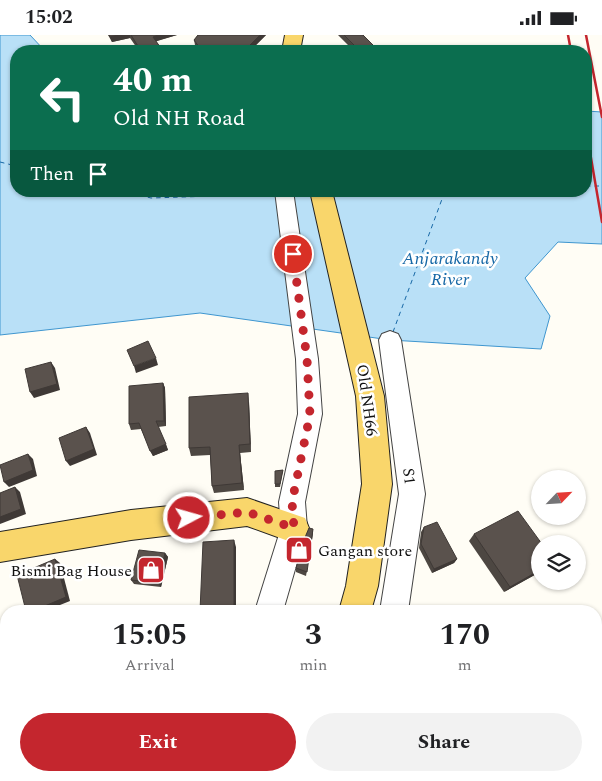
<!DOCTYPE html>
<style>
:root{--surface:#fff;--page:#f2f2f2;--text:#202124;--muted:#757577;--accent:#c4262e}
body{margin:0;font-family:Spectral,serif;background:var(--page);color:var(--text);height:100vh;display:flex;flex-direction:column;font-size:19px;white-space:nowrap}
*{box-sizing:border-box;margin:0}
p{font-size:16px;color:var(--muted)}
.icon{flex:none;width:28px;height:28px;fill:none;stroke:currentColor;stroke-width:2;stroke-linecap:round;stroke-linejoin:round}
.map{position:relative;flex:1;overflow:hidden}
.details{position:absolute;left:0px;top:570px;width:602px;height:176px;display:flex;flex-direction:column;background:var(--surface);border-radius:20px 20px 0 0;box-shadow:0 1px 4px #0004}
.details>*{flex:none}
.guide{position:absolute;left:10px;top:10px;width:582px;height:152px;border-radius:20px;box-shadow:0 1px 4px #0004;background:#0b6e4f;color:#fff;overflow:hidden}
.needle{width:32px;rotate:65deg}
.controls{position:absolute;left:531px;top:435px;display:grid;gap:10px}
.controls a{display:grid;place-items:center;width:55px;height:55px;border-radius:50%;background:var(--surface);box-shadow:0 1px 4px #0004;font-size:25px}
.pin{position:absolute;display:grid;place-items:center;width:42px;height:42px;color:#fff;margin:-21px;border:2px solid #fff;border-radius:50%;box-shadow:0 1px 5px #0007}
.me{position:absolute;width:55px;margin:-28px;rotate:84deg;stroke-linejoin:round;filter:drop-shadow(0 0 4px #0008)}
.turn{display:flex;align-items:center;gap:18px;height:105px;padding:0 20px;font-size:22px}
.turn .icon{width:65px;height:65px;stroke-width:2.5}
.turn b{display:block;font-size:35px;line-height:42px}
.then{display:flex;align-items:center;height:48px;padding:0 20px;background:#0003;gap:10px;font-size:19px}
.eta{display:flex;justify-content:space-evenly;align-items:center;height:85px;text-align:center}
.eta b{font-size:30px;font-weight:700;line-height:35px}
.cta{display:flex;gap:10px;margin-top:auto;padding:10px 20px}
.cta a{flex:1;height:58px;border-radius:30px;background:var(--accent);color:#fff;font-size:20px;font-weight:700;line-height:58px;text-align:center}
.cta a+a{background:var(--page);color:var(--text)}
.status{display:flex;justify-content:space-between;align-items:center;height:35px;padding:0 25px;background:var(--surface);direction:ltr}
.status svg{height:14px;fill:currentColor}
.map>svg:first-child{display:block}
.water{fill:#b9e0f7;stroke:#3f96cf}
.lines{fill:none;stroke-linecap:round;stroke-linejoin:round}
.ferry{stroke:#1768a6;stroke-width:1;stroke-dasharray:4.5 4;stroke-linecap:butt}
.minor-casing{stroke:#444;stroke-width:2}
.major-casing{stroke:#222;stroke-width:2}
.minor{fill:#fff;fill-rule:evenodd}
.major{fill:#f9d66b;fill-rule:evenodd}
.rail{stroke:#c4262e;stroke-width:2.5}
.wall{fill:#4d4742}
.shaded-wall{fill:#3f3936}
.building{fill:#5a524d;stroke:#3f3936}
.route{stroke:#c4262e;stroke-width:9;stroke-dasharray:0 16.2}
.labels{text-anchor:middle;stroke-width:5;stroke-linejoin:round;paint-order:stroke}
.street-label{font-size:16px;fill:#111;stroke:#fff}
.poi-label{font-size:16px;fill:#111;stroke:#fff;text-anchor:start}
.water-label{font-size:18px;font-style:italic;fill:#1768a6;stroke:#fff}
</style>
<div class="status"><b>15:02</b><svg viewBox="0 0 49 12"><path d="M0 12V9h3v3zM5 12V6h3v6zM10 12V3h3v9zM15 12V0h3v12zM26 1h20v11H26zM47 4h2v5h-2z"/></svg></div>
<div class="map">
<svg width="602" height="746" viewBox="0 0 602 746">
<rect width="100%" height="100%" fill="#fffdf5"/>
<polygon class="water" points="0,0 30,0 45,16 16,16 16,156 586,156 586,76 602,77 602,209 558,207 525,243 550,281 541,314 390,305 200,278 0,300"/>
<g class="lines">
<g class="ferry">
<polyline points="0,127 16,131"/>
<polyline points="586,151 602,151"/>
<polyline points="123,156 151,163 276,159"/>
<polyline points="333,157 350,156"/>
<polyline points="293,158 311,158"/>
<polyline points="393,297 445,156"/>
</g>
<g class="minor-casing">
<g id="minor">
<polygon points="275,156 293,156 318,324 322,379 305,467 307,493 283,576 255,576 281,493 279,467 298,379 296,324"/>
<polygon points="390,296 398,299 401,305 425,459 408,576 380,576 399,459 379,305 382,299"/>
<polygon points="204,740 236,740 235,746 203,746"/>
<polygon points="318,740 351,740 349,746 316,746"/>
</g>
</g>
<g class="major-casing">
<g id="major">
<polygon points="285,0 303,0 300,16 282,16"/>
<polygon points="310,156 332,156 384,361 392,449 378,551 371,576 339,576 346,551 362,449 356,361"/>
<polygon points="247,463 305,483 309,493 305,503 294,508 247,491 131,505 0,527 0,497 131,475"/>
<polygon points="275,740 313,740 310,746 272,746"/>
</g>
</g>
<use href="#minor" class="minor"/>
<use href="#major" class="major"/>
<g class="rail">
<polyline points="568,0 571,16"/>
<polyline points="586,0 602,82"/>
<polyline points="586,94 602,187"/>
</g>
</g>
<g class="wall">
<polygon points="108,0 177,0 156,6 163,16 139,16 130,3 112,7"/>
<polygon points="198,0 266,0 250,16 199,16 195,10 194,5"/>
<polygon points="338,0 363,0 375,16 352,16 352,14"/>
<polygon points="163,348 165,353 166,391 158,392 168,415 153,421 141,394 131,395 129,389"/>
<polygon points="249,367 251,417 240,418 244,455 214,458 212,451 210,420 191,421 189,413"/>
<polygon points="283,435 280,452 275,452 275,436"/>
<polygon points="424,492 457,524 454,528 432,538 419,513 421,497"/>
<polygon points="313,494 313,499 306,541 296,537 296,533"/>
<polygon points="474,499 540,537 504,557 469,506"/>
<polygon points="165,518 168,522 161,552 134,549 131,545"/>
<polygon points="407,740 445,740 444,746 410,746"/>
<polygon points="494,740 560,740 551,746 497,746"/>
</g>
<g class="shaded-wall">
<polygon points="118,0 130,0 130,3 112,7 110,2"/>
<polygon points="158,0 177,0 154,7 153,2"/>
<polygon points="260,0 266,0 250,16 244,16"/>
<polygon points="375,12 375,16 370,16 370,14"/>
<polygon points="156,323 158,330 136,338 134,331"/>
<polygon points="51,327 55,333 60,355 34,363 30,357"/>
<polygon points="163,348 165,353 166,391 164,386"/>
<polygon points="248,358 249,367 251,417 250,409"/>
<polygon points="86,392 90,398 97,420 70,431 66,426"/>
<polygon points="166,409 168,415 153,421 150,416"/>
<polygon points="239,410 240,418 244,455 242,448"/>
<polygon points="28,419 33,424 37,441 9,452 4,447"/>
<polygon points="15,452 20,457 26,479 0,489 0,482"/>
<polygon points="234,505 236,512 236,576 234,576"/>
<polygon points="165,518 168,522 161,552 158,548"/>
<polygon points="55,524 60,528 70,566 45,576 33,576"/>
<polygon points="457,524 454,528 432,538 434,534"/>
<polygon points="540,535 540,537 504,557 510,552"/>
<polygon points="65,740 73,740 74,746 67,746"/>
</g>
<g class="building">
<polygon points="109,0 118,0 110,2"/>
<polygon points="131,0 158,0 153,2 163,16 141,16"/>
<polygon points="198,0 260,0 244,16 202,16 194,5"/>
<polygon points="344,0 363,0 375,12 370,14 372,16 354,16 352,14 357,13"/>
<polygon points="148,306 156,323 134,331 127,315"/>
<polygon points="51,327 57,349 30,357 25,334"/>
<polygon points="163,348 164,386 156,386 166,409 150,416 139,388 129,389 129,351"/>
<polygon points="248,358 250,409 239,410 242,448 212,451 210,412 189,413 189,362"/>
<polygon points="86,392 94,414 66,426 59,403"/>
<polygon points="28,419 33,435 4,447 0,430"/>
<polygon points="283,435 280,449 275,449 275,436"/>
<polygon points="15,452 21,474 0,482 0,458"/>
<polygon points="518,476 542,509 540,509 540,535 510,552 474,499"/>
<polygon points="437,487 457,524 434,534 421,509 424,492"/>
<polygon points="309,493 313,494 307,537 296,533 306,500"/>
<polygon points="234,505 234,576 200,576 203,507"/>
<polygon points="139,515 165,518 158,548 131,545"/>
<polygon points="55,524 66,562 33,576 26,576 17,540"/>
<polygon points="41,740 65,740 67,746 28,746"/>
<polygon points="409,740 445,740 447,744 444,746 412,746"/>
<polygon points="498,740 560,740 551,746 501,746"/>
</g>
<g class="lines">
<polyline class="route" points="189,483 247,477 294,493 292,467 310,380 307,324 293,219"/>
</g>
<defs>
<g id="shop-square" transform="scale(1.4375)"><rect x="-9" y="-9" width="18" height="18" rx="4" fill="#c4262e" stroke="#fff"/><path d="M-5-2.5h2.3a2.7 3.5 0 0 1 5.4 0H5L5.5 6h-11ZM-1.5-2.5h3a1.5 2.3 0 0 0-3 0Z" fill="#fff"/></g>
</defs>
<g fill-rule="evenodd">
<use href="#shop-square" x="299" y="515"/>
<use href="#shop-square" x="151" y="535"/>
</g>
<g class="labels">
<g class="street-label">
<text transform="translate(368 365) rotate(82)" y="6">Old NH66</text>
<text transform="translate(410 441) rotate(82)" y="6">S1</text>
</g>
<g class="poi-label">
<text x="318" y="521">Gangan store</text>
<text x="132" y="541" text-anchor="end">Bismi Bag House</text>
</g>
<g class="water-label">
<text x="450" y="229">Anjarakandy<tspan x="450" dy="21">River</tspan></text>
</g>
</g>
</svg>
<div class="controls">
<a><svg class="needle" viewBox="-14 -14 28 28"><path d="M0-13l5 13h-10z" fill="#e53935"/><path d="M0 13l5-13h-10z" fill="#757577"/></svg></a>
<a><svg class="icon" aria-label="layers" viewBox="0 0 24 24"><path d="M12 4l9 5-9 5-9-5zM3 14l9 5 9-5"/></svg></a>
</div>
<div class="pin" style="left:293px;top:219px;background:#d93025"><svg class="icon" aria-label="arrive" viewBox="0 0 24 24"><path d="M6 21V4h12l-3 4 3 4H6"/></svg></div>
<svg class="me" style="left:189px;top:483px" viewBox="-20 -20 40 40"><circle r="17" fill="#c4262e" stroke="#fff" stroke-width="3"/><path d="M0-11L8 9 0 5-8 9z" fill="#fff"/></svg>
<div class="guide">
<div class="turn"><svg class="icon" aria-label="left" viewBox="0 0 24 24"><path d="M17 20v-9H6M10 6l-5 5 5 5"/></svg><div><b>40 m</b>Old NH Road</div></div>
<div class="then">Then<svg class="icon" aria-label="arrive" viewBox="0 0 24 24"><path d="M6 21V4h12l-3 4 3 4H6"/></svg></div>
</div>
<section class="details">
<div class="eta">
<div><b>15:05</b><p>Arrival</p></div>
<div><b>3</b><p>min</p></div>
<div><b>170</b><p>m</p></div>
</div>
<div class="cta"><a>Exit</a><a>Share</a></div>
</section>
</div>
